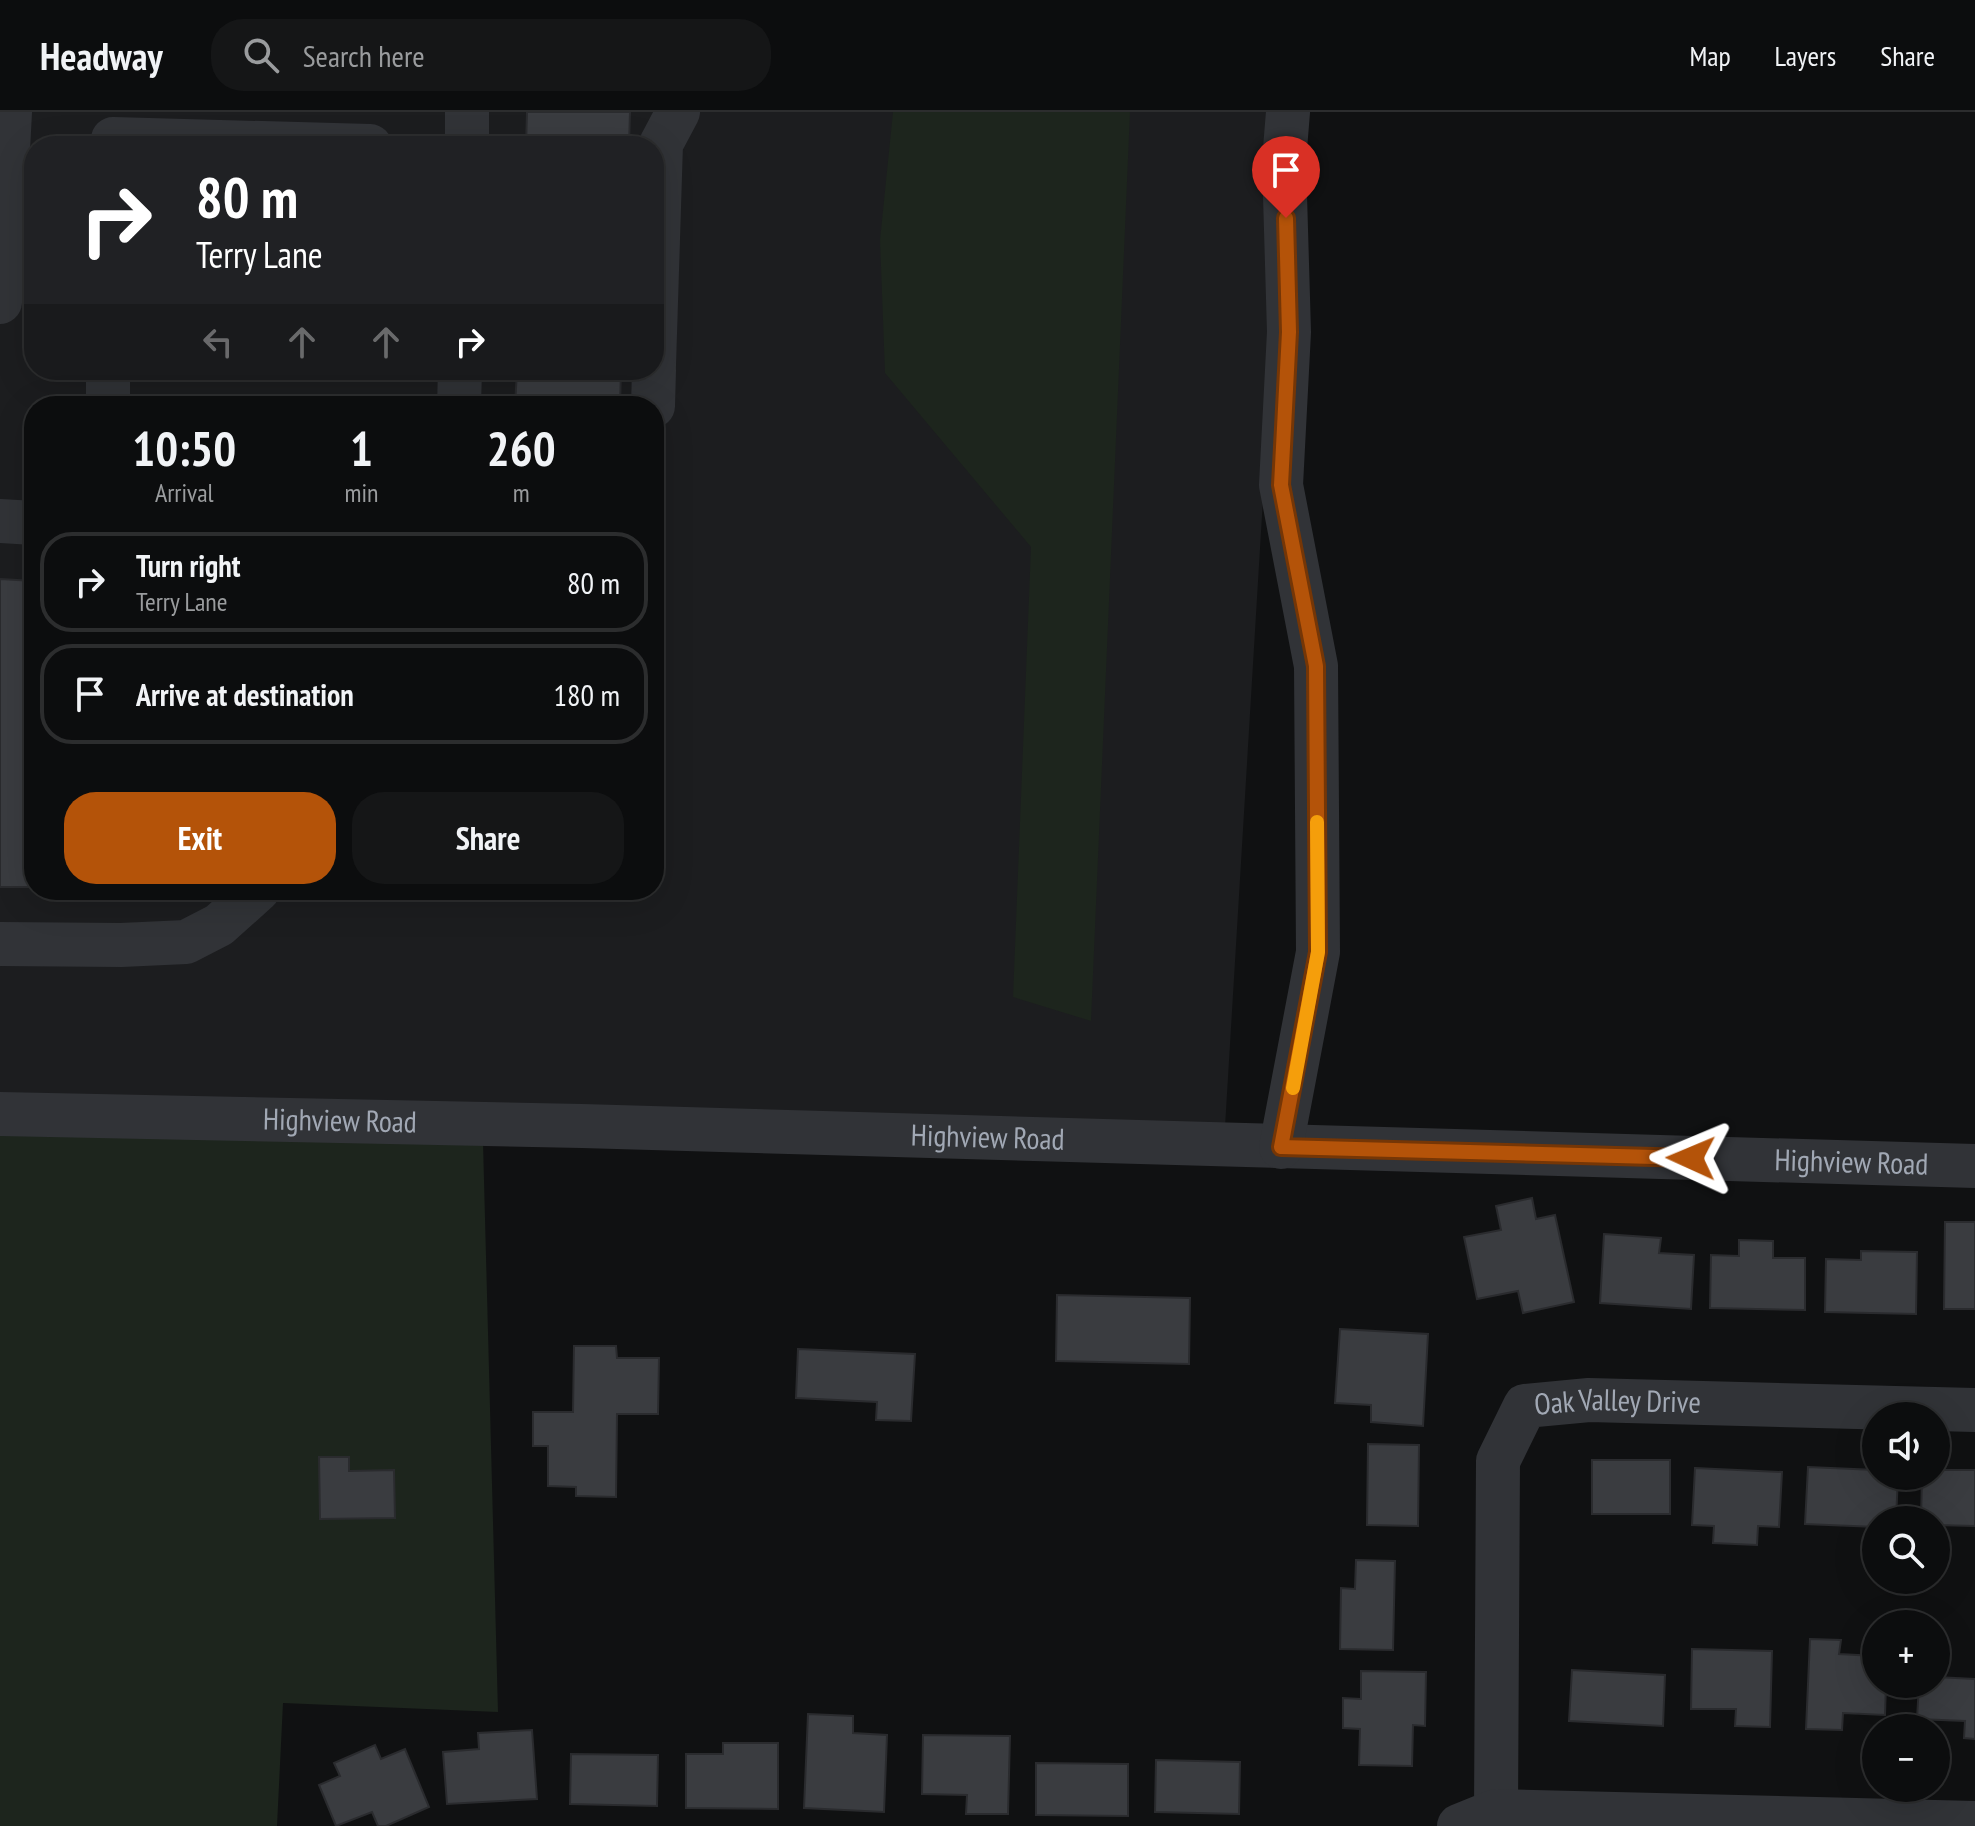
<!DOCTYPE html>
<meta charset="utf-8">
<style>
:root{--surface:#0c0d0e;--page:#151617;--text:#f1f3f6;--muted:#9a9c9e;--line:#2c2d2e;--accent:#b45309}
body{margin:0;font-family:"PT Sans Narrow",sans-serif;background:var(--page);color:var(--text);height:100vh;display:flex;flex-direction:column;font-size:30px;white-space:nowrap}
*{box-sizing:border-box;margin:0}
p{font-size:26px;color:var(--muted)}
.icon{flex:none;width:44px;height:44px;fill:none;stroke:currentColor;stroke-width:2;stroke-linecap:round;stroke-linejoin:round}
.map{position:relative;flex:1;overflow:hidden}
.panel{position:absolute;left:24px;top:284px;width:640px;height:504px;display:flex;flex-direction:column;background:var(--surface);border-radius:32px;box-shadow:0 8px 32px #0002,0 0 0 2px var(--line)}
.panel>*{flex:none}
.top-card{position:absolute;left:24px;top:24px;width:640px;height:244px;border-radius:32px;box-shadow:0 8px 32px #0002,0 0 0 2px var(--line);background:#202124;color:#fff;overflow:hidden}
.tools{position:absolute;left:1862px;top:1290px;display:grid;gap:16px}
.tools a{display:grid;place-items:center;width:88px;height:88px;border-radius:50%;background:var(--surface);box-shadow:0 8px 32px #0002,0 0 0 2px var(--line);font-size:40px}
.pin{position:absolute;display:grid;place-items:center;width:68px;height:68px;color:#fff;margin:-82px -34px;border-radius:50% 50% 50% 0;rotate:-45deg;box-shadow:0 0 8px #0007}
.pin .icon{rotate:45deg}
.me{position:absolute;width:88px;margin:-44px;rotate:271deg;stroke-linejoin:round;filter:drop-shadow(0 0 6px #0008)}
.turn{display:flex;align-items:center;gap:28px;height:168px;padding:0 40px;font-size:36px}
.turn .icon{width:104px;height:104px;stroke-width:2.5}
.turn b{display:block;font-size:56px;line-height:68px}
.lanes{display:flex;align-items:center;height:76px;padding:0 40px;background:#0003;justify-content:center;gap:40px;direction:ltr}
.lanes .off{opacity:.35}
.eta{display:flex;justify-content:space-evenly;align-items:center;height:136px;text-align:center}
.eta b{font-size:48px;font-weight:600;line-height:56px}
.primary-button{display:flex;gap:16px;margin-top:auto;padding:16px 40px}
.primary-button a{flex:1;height:92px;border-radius:32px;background:var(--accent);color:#fff;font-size:32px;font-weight:600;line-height:92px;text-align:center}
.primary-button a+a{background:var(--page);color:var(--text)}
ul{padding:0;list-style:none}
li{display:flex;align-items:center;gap:24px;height:100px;margin:0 16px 12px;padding:0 24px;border:4px solid var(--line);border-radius:32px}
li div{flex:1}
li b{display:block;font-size:30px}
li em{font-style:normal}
header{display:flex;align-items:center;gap:48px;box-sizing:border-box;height:112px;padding:0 40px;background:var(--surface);border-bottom:2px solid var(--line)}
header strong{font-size:38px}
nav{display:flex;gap:44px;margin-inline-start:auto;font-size:28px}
.search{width:560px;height:72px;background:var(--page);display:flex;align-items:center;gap:20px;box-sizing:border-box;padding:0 28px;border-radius:32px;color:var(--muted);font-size:30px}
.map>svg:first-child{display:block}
.built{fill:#1c1d1f;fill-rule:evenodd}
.green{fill:#1d251d}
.building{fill:#3a3c40;stroke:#2a2b2e;stroke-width:2}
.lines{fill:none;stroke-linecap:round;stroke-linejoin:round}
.minor{stroke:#313337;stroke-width:44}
.route-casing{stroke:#753606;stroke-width:20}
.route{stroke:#b45309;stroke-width:14}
.slow{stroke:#f59e0b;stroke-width:14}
.labels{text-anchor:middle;stroke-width:8;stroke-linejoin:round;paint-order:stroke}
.street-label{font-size:30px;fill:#a1a8b4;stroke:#0c0c0d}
</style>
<header>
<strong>Headway</strong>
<div class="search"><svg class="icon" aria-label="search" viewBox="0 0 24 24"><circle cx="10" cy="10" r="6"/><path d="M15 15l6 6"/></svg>Search here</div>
<nav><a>Map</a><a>Layers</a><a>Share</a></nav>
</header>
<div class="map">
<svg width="1975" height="1714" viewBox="0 0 1975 1714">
<rect width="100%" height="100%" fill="#101112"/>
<path class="built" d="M0 0H1267L1268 220 1263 387 1225 1015 0 983ZM34 34H654V258H34ZM34 294H654V778H34Z"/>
<g class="green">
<polygon points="893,0 1130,0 1091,909 1013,885 1031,435 885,261 880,128"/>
<polygon points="0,1020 483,1030 498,1600 283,1591 277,1714 0,1714"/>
</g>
<g class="building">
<polygon points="527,0 630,0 629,34 526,34"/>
<polygon points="517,258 621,258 620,294 515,294"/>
<polygon points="0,467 34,469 34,775 0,775"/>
<polygon points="1532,1086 1536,1107 1555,1103 1574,1190 1523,1201 1518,1179 1477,1187 1464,1125 1501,1118 1496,1094"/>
<polygon points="1945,1110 1975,1110 1975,1197 1944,1197"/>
<polygon points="1604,1122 1661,1126 1659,1141 1694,1143 1691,1197 1600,1191"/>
<polygon points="1739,1128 1773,1129 1773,1146 1805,1146 1805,1198 1710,1196 1711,1143 1739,1144"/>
<polygon points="1861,1139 1917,1140 1916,1202 1825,1200 1826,1147 1861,1148"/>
<polygon points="1057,1183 1190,1186 1189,1252 1056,1249"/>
<polygon points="1340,1217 1428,1222 1423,1314 1371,1310 1371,1293 1335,1291"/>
<polygon points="574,1234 616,1234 617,1246 659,1246 658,1302 617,1302 616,1385 576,1384 576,1375 548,1374 548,1334 533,1334 533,1300 573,1300"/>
<polygon points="798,1237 915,1242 911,1309 876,1308 877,1290 796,1286"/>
<polygon points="1368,1332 1419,1333 1418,1414 1367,1413"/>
<polygon points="319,1345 349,1345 349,1359 394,1358 395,1406 320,1407"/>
<rect x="1592" y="1348" width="78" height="54"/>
<polygon points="1808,1355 1876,1358 1876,1364 1898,1364 1896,1408 1876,1408 1876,1415 1805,1412"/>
<polygon points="1695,1356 1782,1360 1779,1415 1758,1414 1757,1433 1713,1431 1714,1414 1692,1413"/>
<polygon points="1936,1358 1975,1358 1975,1414 1936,1413 1936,1408 1921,1408 1922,1364 1936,1364"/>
<polygon points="1356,1448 1395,1449 1393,1538 1340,1537 1341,1476 1355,1477"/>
<polygon points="1810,1527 1841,1528 1839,1542 1876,1544 1876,1572 1886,1572 1885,1603 1843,1601 1842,1618 1806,1617"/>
<polygon points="1692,1537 1772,1539 1770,1615 1735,1614 1736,1597 1691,1597"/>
<polygon points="1572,1558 1665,1563 1663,1614 1569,1609"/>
<polygon points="1361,1559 1426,1560 1425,1614 1413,1613 1412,1654 1359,1653 1360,1617 1343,1616 1343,1586 1361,1587"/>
<polygon points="1936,1565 1975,1567 1975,1627 1964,1626 1965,1609 1917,1607 1919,1572 1936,1572"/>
<polygon points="808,1602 853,1604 853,1621 887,1623 884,1700 804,1696"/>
<polygon points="532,1618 537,1687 447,1692 443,1640 479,1637 478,1621"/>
<polygon points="923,1623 1010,1624 1008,1702 966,1702 967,1683 922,1682"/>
<polygon points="723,1631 778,1631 778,1697 686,1696 686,1642 723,1642"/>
<polygon points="375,1633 381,1647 405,1637 429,1695 386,1714 378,1714 372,1700 336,1714 319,1673 340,1664 334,1651"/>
<polygon points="571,1642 658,1643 657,1694 570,1692"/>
<polygon points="1156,1648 1240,1650 1239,1702 1155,1700"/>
<polygon points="1036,1651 1128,1652 1128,1704 1036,1703"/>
</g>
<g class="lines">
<g class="minor">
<polyline points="113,27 370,34"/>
<polyline points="467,34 467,0"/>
<polyline points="0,190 10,0"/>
<polyline points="654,253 661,32 678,0"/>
<polyline points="108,294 108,258"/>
<polyline points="459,294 460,258"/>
<polyline points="653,294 654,258"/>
<polyline points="0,409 34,411"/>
<polyline points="0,832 121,833 186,830 219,813 258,778"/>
<path id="s1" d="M0 1002 582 1014 1975 1054"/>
<polyline points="1281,1035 1318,840 1316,554 1281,373 1289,220 1284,49 1288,0"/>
<path id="s2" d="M1496 1699 1498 1349 1525 1294 1589 1288 1975 1298"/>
<polyline points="1459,1714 1496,1699 1975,1711"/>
</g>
</g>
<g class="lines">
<g class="route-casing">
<polyline id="route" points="1286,106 1289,220 1281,373 1316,554 1318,840 1281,1035 1691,1046"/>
</g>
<use href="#route" class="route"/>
<polyline class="slow" points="1293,976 1318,840 1317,710"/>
</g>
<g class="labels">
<g class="street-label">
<text dy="10" stroke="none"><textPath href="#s1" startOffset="340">Highview Road</textPath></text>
<text dy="10" stroke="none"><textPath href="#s1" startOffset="988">Highview Road</textPath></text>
<text dy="10" stroke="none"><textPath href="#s1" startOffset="1852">Highview Road</textPath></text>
<text dy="10" stroke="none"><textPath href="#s2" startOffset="504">Oak Valley Drive</textPath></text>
</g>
</g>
</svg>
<div class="tools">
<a><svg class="icon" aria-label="sound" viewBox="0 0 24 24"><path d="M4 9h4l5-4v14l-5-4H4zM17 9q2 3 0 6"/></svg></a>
<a><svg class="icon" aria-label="search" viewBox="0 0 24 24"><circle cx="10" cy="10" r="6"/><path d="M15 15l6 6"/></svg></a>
<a>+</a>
<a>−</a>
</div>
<div class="pin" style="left:1286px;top:106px;background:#d93025"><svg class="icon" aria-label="arrive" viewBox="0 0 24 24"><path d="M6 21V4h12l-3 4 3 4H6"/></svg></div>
<svg class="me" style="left:1691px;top:1046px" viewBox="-20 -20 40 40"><path d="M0-17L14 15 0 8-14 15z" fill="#b45309" stroke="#fff" stroke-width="4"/></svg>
<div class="top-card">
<div class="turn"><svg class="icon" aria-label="right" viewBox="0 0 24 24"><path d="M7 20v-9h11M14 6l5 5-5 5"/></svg><div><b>80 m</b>Terry Lane</div></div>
<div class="lanes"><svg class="icon off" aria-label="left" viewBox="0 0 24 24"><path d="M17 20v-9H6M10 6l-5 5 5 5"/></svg><svg class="icon off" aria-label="ahead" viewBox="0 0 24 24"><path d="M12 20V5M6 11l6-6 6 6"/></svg><svg class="icon off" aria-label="ahead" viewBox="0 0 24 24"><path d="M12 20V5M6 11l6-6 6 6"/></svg><svg class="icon" aria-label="right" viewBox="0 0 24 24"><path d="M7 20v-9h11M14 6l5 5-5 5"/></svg></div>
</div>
<section class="panel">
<div class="eta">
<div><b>10:50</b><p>Arrival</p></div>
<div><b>1</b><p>min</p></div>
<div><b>260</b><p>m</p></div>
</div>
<ul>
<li><svg class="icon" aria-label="right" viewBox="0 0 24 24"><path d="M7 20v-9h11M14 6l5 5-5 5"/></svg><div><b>Turn right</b><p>Terry Lane</p></div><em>80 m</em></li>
<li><svg class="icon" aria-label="arrive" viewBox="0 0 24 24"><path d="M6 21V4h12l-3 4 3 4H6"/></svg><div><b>Arrive at destination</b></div><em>180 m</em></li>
</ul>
<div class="primary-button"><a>Exit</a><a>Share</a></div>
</section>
</div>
